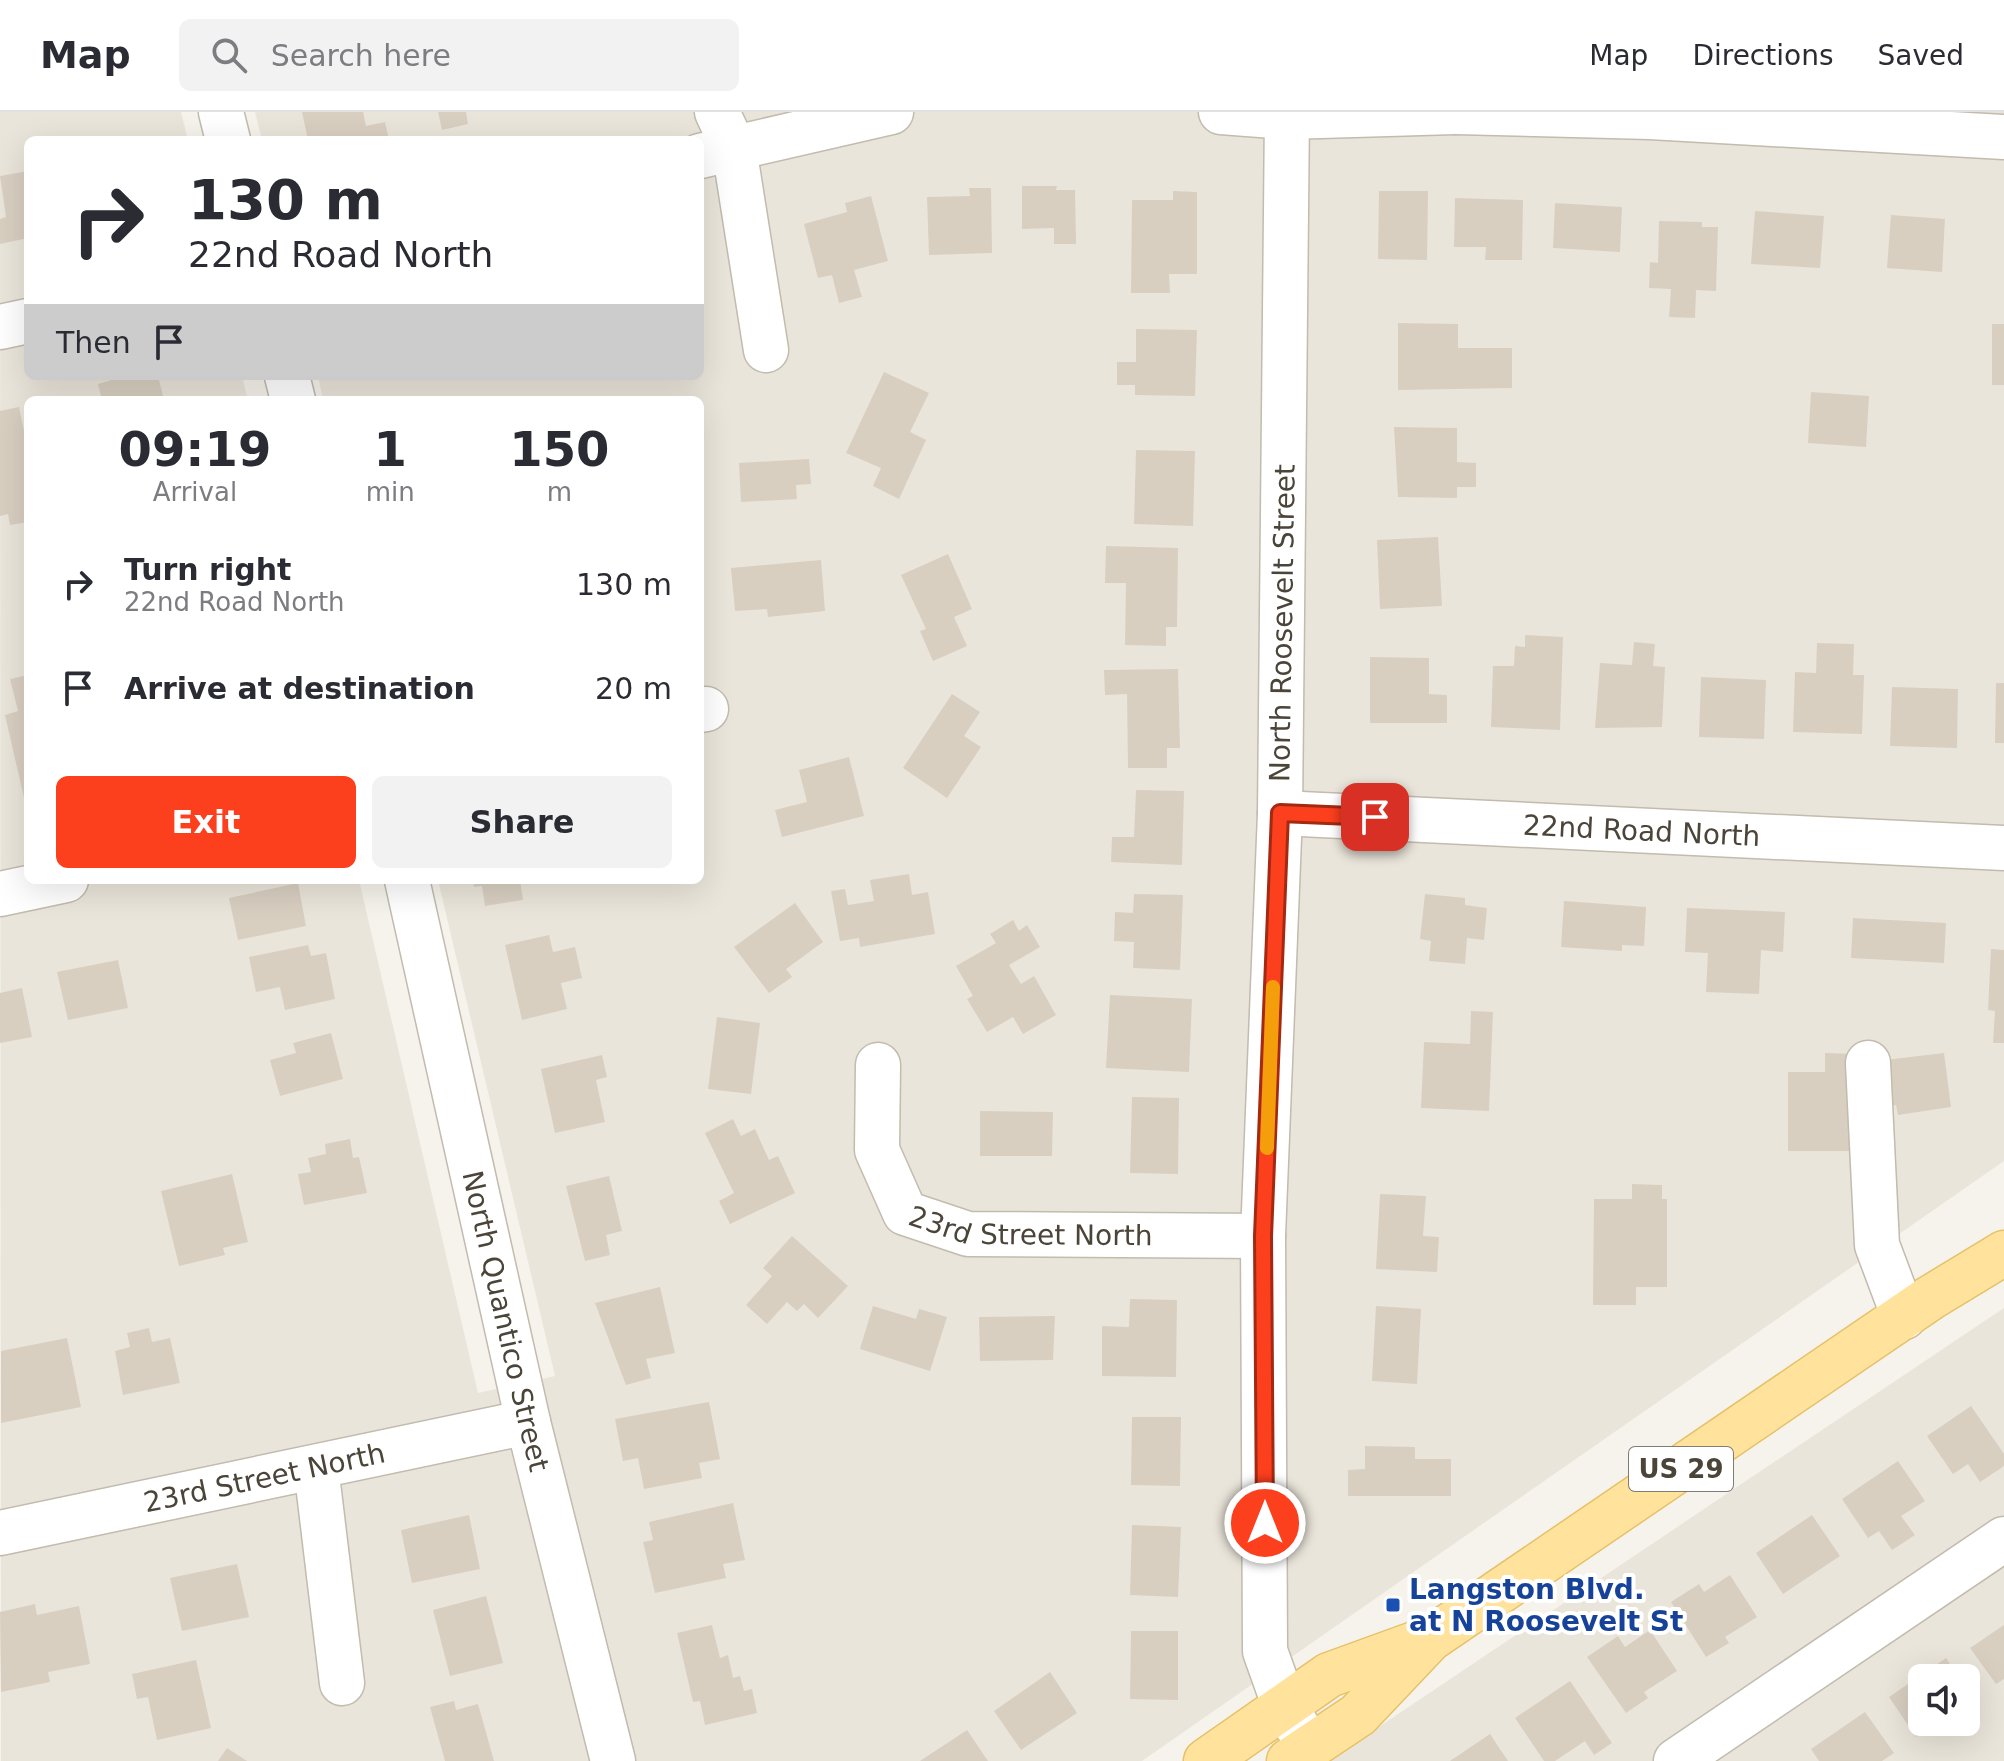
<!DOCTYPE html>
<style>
:root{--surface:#fff;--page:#f2f2f3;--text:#2b2b33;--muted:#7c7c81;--line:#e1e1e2;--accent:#fc3f1d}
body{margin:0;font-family:"DejaVu Sans",sans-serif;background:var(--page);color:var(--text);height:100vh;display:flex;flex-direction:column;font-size:30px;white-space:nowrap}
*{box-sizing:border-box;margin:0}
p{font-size:26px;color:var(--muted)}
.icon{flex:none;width:44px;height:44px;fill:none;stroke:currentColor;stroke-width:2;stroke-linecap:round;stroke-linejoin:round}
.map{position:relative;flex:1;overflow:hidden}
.panel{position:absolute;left:24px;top:284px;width:680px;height:488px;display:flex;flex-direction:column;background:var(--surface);border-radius:12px;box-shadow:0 8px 32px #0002}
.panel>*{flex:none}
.banner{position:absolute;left:24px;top:24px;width:680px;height:244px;border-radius:12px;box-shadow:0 8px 32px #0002;background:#fff;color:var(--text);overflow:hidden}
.controls{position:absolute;left:1908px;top:1552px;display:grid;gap:16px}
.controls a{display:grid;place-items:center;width:72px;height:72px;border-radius:12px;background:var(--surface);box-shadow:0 8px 32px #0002;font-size:40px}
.pin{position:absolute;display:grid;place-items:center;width:68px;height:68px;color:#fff;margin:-34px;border-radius:16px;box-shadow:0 4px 12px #0006}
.me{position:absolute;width:88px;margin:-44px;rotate:0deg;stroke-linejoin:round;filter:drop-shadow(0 0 6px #0008)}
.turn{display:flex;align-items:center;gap:28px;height:168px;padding:0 32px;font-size:36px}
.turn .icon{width:104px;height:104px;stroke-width:2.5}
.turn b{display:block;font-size:56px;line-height:68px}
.then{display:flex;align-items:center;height:76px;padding:0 32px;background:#0003;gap:16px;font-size:30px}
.eta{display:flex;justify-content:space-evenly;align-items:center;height:136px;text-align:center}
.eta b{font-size:48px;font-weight:700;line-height:56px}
.primary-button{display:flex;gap:16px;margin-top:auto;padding:16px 32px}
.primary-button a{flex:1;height:92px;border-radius:12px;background:var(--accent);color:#fff;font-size:32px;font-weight:700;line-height:92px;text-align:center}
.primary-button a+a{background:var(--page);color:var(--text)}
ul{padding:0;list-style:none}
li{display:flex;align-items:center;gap:24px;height:104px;padding:0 32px}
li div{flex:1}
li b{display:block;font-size:30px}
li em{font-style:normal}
header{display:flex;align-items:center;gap:48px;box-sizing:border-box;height:112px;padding:0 40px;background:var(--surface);border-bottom:2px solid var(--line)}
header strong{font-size:38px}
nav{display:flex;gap:44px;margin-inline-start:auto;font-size:28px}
.search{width:560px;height:72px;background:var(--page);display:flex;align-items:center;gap:20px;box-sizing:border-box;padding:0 28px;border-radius:12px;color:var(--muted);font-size:30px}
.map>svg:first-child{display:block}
.residential{fill:#eae5da;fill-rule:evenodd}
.building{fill:#d8cfc1}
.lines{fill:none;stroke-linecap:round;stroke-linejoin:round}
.minor-casing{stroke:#c2bbae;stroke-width:47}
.major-casing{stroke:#e6c16a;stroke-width:47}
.minor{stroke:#fff;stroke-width:44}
.major{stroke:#ffe39c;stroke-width:44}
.route-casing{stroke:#a42913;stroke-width:20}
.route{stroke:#fc3f1d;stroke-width:14}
.slow{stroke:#f59e0b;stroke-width:14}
.transit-dot{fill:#1a4fb4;stroke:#fff;stroke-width:3}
.labels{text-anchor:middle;stroke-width:8;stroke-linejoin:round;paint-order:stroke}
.shield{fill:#fff;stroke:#817c74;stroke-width:2}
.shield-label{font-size:26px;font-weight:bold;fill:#4b4439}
.street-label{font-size:28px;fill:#4b4439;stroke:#fff}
.transit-label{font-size:28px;font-weight:bold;fill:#164399;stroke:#fff;text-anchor:start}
</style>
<header>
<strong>Map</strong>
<div class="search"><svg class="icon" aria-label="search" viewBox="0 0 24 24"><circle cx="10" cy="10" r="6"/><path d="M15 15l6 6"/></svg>Search here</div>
<nav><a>Map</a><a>Directions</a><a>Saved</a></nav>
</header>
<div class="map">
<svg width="2004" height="1649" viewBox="0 0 2004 1649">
<rect width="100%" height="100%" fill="#f6f3ec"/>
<g class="residential">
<polygon points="0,0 181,0 188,28 28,28 28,264 242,264 248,288 28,288 28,768 359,768 478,1281 555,1264 438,768 700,768 700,288 323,288 318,264 700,264 700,28 262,28 255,0 2004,0 2004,1049 1142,1649 1,1649"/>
<path d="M2004 1196V1649H1328ZM1922 1566H1966V1610H1922Z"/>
</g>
<g class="building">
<polygon points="302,0 363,0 366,14 385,10 389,28 308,28"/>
<polygon points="438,0 466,0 468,12 442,18"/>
<polygon points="28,59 28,126 0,132 0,107 6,105 0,64"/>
<polygon points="1022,74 1057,74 1056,78 1075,78 1076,132 1054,132 1054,116 1022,117"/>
<polygon points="969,76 991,76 992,141 929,143 927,85 970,84"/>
<polygon points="1173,79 1197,80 1197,162 1169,162 1170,181 1131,181 1132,88 1173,88"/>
<polygon points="1379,79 1428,79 1427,148 1378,147"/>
<polygon points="871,84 888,149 854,158 862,185 839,191 832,163 818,166 804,112 847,100 845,91"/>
<polygon points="1455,86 1523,88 1522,148 1485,148 1486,135 1454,135"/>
<polygon points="1555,91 1622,95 1620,140 1553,136"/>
<polygon points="1755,99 1824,104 1820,156 1751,152"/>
<polygon points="1891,103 1945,107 1942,160 1887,156"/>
<polygon points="1659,109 1702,110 1702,115 1718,115 1716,179 1696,178 1695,206 1669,205 1671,177 1649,176 1650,150 1658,151"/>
<polygon points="1398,211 1458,212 1458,236 1512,236 1512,276 1398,278"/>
<rect x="1992" y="212" width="12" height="61"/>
<polygon points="1136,217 1197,218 1195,284 1135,283 1135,273 1117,273 1117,250 1136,250"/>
<polygon points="884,260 929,281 910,320 926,328 899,387 873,374 881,356 846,341"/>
<polygon points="126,264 158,264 164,288 102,288 98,272"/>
<polygon points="1811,280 1869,284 1866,335 1808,331"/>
<polygon points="19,295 28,338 28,410 10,413 8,402 0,404 0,299"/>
<polygon points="1394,315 1457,316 1457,350 1476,351 1476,375 1457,375 1457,386 1398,385"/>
<polygon points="1136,338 1195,339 1193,414 1134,412"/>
<polygon points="809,347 811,372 796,373 797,387 741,390 739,351"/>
<polygon points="1438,425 1442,494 1380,497 1377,428"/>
<polygon points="1106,434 1178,436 1177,515 1166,515 1166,534 1125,533 1126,471 1105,471"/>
<polygon points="948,442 972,497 954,505 967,534 933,549 920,519 926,517 901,463"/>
<polygon points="821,448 825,499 768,505 767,497 735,499 731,456"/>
<polygon points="1525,523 1563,525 1560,618 1491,615 1493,554 1514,554 1515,534 1525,535"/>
<polygon points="1634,530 1655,532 1653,554 1665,555 1662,615 1595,616 1600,551 1632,553"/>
<polygon points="1817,531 1854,532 1853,563 1864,563 1862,622 1793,620 1795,560 1816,561"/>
<polygon points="1370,545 1429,546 1429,582 1447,583 1447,611 1370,611"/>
<polygon points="1178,557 1180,636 1167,636 1167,656 1128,656 1127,582 1105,583 1104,558"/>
<polygon points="28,563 28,699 27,699 5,603 18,599 10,567"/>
<polygon points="1701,565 1766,568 1764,627 1699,625"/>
<polygon points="1996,571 2004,571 2004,631 1995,631"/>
<polygon points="1892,575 1958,577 1957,636 1890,634"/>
<polygon points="952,582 980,600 964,624 981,635 947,686 903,656"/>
<polygon points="849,645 864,704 782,725 775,698 807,690 799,658"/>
<polygon points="1136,678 1184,679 1182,753 1111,750 1112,725 1134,725"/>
<polygon points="909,762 912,783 928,780 935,822 860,835 859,826 840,829 831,779 845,777 848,793 874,789 870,768"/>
<polygon points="473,768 520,768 523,788 485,794 482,774 474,775"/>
<polygon points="298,771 306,814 238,828 229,786"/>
<polygon points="1134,782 1183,783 1180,858 1133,856 1134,830 1114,829 1115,800 1133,801"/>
<polygon points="1425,782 1465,786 1465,793 1487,796 1484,828 1467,826 1465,852 1429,849 1431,829 1420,827"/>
<polygon points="1564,789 1646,795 1644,834 1622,833 1622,839 1561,835"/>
<polygon points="795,791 823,830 786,857 792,865 769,881 734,835"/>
<polygon points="1687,796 1785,800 1783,840 1761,838 1759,882 1706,880 1708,841 1685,840"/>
<polygon points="1853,806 1946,811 1944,851 1851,846"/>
<polygon points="1013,808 1019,819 1027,813 1040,835 1009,853 1021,872 1034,864 1056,903 1023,922 1013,905 987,920 967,887 973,884 956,854 996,831 990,822"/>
<polygon points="549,823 553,840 575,835 582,866 561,871 567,897 522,908 505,833"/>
<polygon points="308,833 311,844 326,841 335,887 285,898 280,875 256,880 249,845"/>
<polygon points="1991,837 2004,838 2004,931 1993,931 1995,899 1988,898"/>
<polygon points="118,848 128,896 68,908 57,860"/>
<polygon points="22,876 32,925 0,931 0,881"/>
<polygon points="1110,883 1192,887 1189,960 1106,956"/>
<polygon points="1471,899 1493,900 1489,999 1421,996 1424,930 1470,932"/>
<polygon points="717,905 760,911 751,982 708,977"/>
<polygon points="331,921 343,967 280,984 270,948 296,941 293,931"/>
<polygon points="1825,941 1855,942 1849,977 1849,1039 1788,1039 1788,960 1825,960"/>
<polygon points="1944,941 1951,995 1898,1003 1896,993 1891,994 1885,948"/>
<polygon points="602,943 607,965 596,968 605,1010 555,1021 541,957"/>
<polygon points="1132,985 1179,986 1178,1062 1130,1061"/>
<polygon points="980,999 1053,1000 1052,1044 980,1044"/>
<polygon points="733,1007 741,1024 755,1017 769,1048 778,1044 795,1081 730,1112 719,1089 734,1081 705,1021"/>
<polygon points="350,1027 353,1046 359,1045 367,1081 304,1093 298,1062 311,1060 308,1046 326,1042 325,1032"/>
<polygon points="232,1062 248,1130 223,1136 225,1143 179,1154 161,1079"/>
<polygon points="609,1064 622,1119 606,1123 610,1143 585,1149 566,1074"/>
<polygon points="1632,1072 1662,1073 1662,1087 1667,1087 1667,1175 1636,1175 1636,1193 1593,1193 1594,1087 1632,1087"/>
<polygon points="1380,1082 1426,1084 1423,1124 1439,1125 1437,1160 1376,1157"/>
<polygon points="792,1124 848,1174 818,1206 804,1192 797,1199 787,1190 767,1212 746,1193 772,1164 763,1156"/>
<polygon points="660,1175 675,1241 646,1247 651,1266 626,1273 595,1191"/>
<polygon points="1130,1187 1177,1188 1176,1265 1102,1264 1102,1214 1129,1215"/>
<polygon points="873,1194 916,1207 919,1197 947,1205 930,1259 860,1237"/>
<polygon points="1376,1194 1421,1197 1417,1272 1372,1269"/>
<polygon points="1055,1204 1053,1248 980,1249 979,1205"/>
<polygon points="149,1216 152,1230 170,1226 180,1271 123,1283 115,1239 130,1235 127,1221"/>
<polygon points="67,1226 81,1295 1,1311 1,1239"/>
<polygon points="709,1290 720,1347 699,1351 702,1366 644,1377 638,1346 623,1349 615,1307"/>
<polygon points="1971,1294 2004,1342 2004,1354 1980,1370 1968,1352 1953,1362 1927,1324"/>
<polygon points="1132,1305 1181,1305 1180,1374 1131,1373"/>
<polygon points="1365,1334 1415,1335 1415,1347 1451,1347 1451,1384 1348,1384 1348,1358 1365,1357"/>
<polygon points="1898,1349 1925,1389 1901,1404 1915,1423 1892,1438 1879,1419 1868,1426 1842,1387"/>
<polygon points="733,1391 745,1448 723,1452 726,1466 655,1481 643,1430 653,1428 649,1410"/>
<polygon points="469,1403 480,1457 412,1471 401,1418"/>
<polygon points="1812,1403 1840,1444 1783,1482 1756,1441"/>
<polygon points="1132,1413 1181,1415 1178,1485 1130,1483"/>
<polygon points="237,1452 249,1505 182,1519 170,1466"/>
<polygon points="1730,1463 1757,1505 1725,1525 1729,1531 1706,1545 1671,1490 1699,1472 1704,1480"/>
<polygon points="486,1484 503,1551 450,1564 433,1498"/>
<polygon points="35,1492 37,1503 79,1494 90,1552 48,1560 50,1570 1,1580 0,1500"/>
<polygon points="712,1513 720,1546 728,1543 733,1566 740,1564 744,1579 752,1577 757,1601 705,1613 700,1589 693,1590 677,1521"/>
<polygon points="2004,1513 2004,1567 1996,1572 1970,1536"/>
<polygon points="1650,1518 1677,1559 1644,1580 1648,1586 1626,1601 1587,1545 1618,1524 1625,1535"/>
<polygon points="1131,1519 1178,1519 1178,1588 1130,1587"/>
<polygon points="1946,1546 1959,1566 1922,1566 1922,1610 1939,1610 1916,1625 1889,1585"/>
<polygon points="196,1548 211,1616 157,1628 148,1585 137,1587 132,1562"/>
<polygon points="1050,1560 1077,1601 1021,1638 994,1599"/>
<polygon points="1570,1569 1612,1631 1594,1643 1585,1629 1555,1649 1544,1649 1515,1606"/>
<polygon points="454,1589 456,1598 478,1592 494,1649 445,1649 430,1595"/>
<polygon points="1865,1600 1894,1641 1882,1649 1819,1649 1811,1637"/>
<polygon points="967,1618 988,1649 920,1649"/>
<polygon points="1490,1622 1508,1649 1450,1649"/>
<polygon points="227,1636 247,1649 218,1649"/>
</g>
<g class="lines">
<g class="minor-casing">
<g id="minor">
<polyline points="221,0 228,28"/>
<polyline points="717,0 734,36 766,238"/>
<polyline points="1221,0 1287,5 1455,0"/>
<polyline points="1287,0 1280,701 1263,1124 1265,1539 1285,1595 1310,1635"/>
<polyline points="1456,0 1650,5 2004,25"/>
<polyline points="700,44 891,0"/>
<polyline points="0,215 28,209"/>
<polyline points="287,264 293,288"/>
<polyline points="700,598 706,597"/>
<path id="s1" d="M1280 701 2004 736"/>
<path id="s2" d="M407 768 528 1310 613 1649"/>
<polyline points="0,782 66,768"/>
<polyline points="1868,951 1877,1133 1904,1205"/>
<path id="s3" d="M878 953 877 1038 905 1101 968 1122 1263 1124"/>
<polyline points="316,1355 342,1571"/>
<path id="s4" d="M0 1421 528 1310"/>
<polyline points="1676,1649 2004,1427"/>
</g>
</g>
<g class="major-casing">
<g id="major">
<polyline points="1206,1649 1329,1563 1420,1530"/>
<polyline points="1289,1649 1358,1603 1430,1527 1930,1186 2004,1141"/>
</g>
</g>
<use href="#minor" class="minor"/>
<use href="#major" class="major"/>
</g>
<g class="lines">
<g class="route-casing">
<polyline id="route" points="1265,1411 1263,1124 1280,701 1375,705"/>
</g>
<use href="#route" class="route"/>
<polyline class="slow" points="1267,1036 1273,875"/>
</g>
<rect class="transit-dot" x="1385" y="1485" width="16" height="16" rx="4"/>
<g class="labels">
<rect class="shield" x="1629" y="1335" width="104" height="44" rx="6"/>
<g class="shield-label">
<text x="1681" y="1366">US 29</text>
</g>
<g class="street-label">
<text transform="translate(1282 511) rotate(-89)" y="10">North Roosevelt Street</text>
<text dy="10" stroke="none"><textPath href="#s1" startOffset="362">22nd Road North</textPath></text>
<text dy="10" stroke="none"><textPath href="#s3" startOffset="282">23rd Street North</textPath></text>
<text dy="10" stroke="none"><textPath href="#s2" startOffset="452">North Quantico Street</textPath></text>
<text dy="10" stroke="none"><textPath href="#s4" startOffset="270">23rd Street North</textPath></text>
</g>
<g class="transit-label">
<text x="1409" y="1487">Langston Blvd.<tspan x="1409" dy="32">at N Roosevelt St</tspan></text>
</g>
</g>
</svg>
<div class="controls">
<a><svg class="icon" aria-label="sound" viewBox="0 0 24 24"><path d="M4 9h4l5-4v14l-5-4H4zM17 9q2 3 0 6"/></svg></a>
</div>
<div class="pin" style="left:1375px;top:705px;background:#d93025"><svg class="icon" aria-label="arrive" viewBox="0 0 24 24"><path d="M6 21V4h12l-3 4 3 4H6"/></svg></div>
<svg class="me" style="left:1265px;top:1411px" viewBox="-20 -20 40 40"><circle r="17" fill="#fc3f1d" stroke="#fff" stroke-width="3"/><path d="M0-11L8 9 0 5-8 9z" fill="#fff"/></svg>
<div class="banner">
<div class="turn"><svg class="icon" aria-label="right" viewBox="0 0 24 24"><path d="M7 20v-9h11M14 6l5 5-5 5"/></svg><div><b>130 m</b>22nd Road North</div></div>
<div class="then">Then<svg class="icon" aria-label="arrive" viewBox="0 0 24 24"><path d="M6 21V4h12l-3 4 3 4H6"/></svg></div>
</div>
<section class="panel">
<div class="eta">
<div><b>09:19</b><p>Arrival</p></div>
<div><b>1</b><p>min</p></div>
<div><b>150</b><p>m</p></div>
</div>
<ul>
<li><svg class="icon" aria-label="right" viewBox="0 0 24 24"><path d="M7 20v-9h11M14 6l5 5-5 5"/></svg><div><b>Turn right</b><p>22nd Road North</p></div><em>130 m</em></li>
<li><svg class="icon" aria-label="arrive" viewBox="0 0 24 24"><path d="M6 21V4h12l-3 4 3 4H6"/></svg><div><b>Arrive at destination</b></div><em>20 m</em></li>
</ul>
<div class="primary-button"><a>Exit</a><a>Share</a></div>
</section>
</div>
